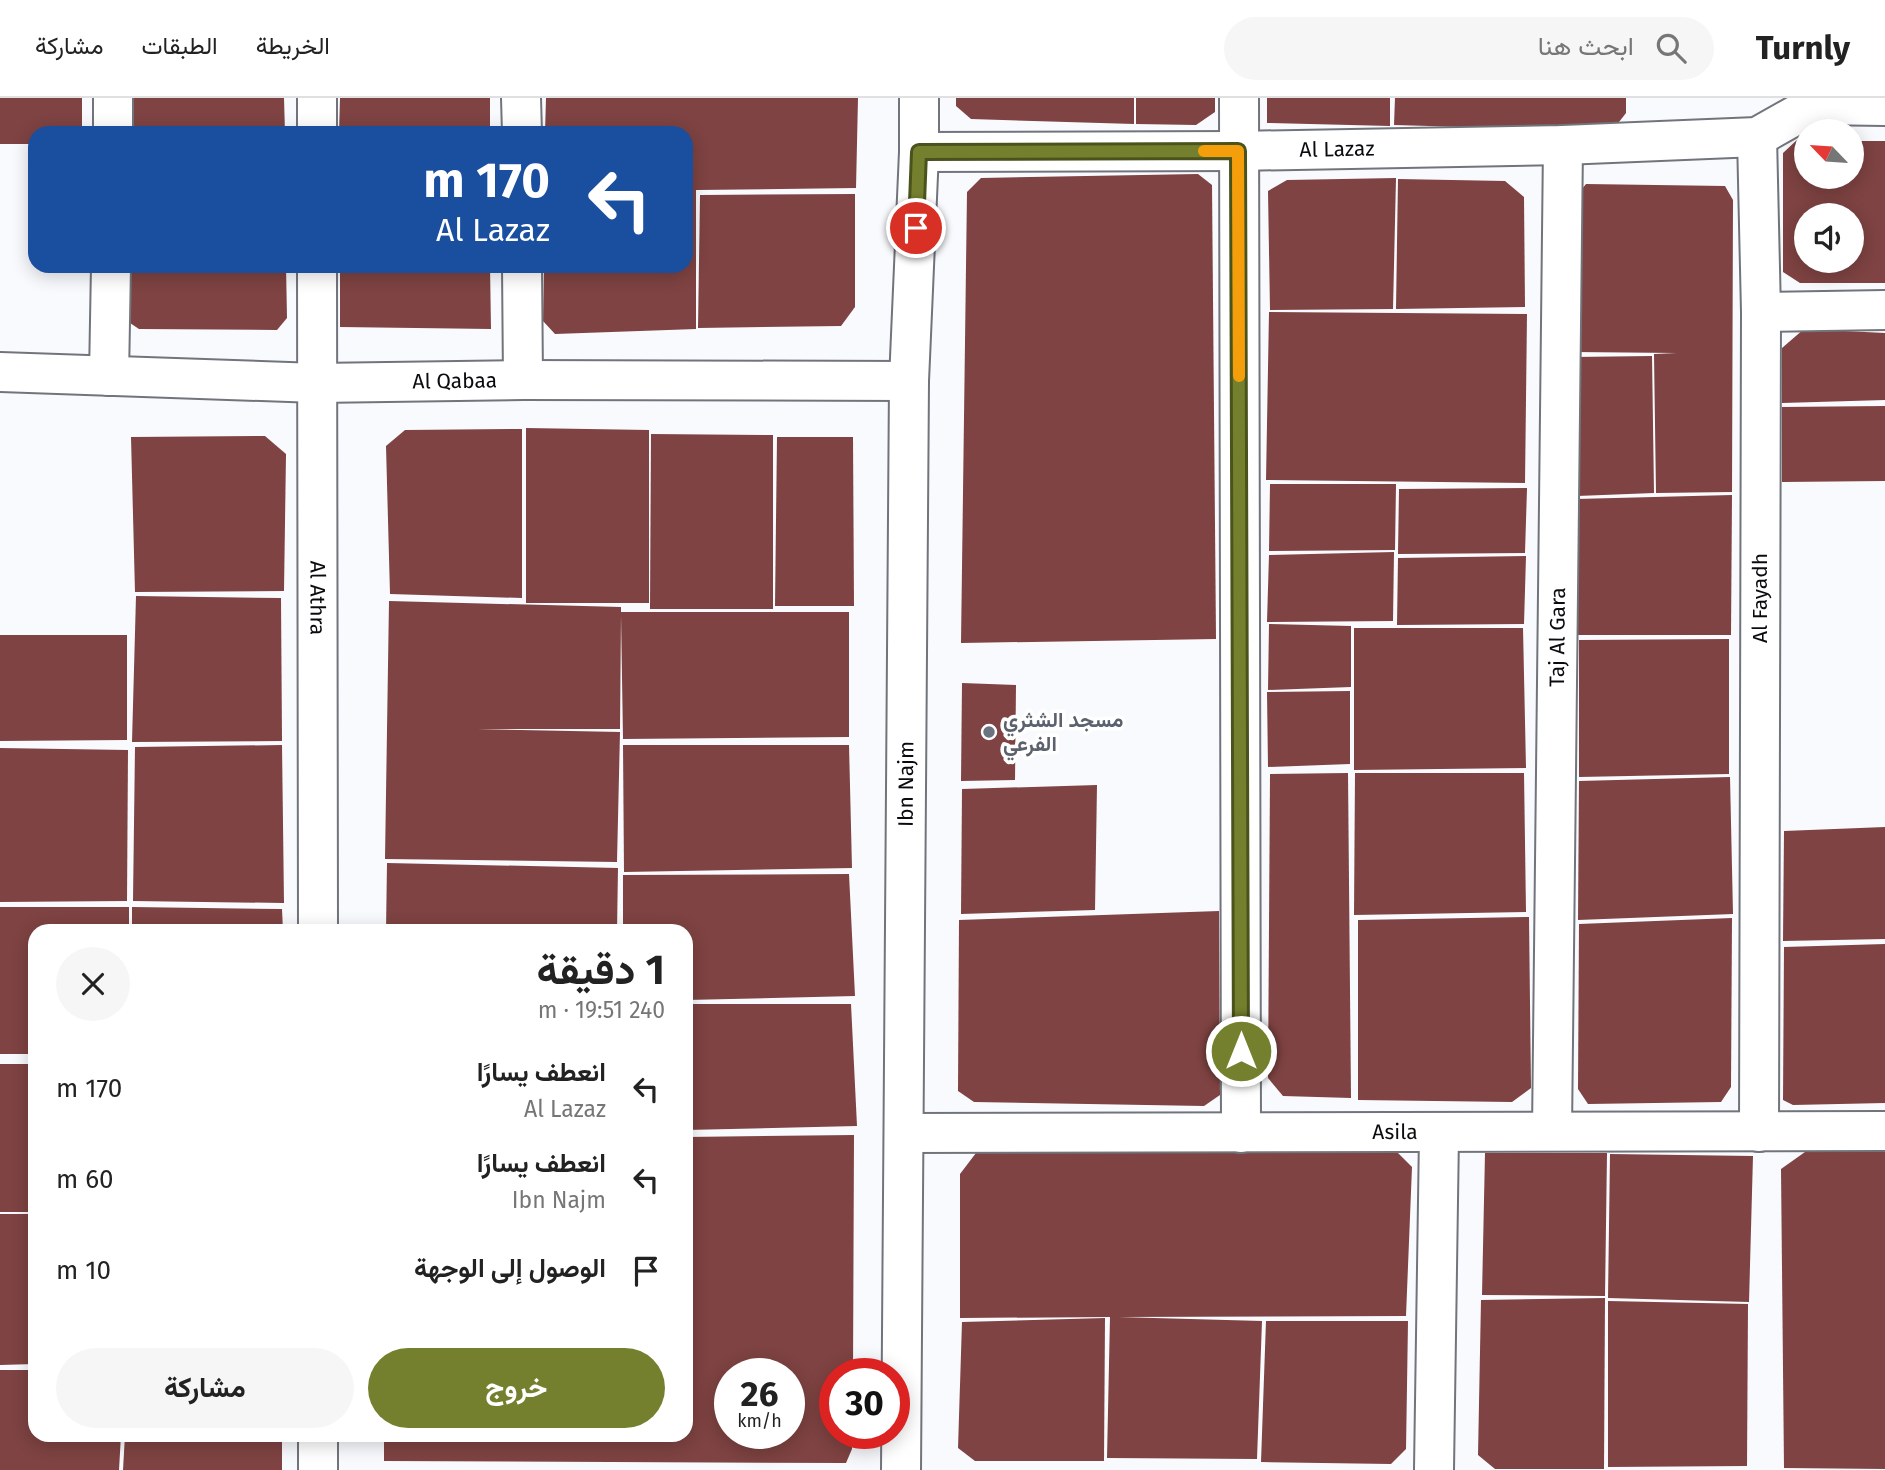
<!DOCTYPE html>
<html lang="ar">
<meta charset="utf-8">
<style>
:root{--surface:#fff;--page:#f6f6f6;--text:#222;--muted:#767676;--line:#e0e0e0;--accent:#74802d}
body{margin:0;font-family:"Fira Sans",Vazirmatn,sans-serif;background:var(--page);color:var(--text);direction:rtl;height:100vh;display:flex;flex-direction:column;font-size:26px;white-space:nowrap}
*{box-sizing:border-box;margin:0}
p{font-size:23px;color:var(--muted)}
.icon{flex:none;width:38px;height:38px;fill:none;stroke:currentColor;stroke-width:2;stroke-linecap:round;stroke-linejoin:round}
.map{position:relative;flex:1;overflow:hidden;direction:ltr}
.panel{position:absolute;left:28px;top:826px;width:665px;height:518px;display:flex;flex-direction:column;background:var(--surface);border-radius:21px;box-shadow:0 4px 18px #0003;direction:rtl}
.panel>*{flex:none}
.hud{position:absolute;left:28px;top:28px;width:665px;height:147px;border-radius:21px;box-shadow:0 4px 18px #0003;direction:rtl;background:#1a4fa0;color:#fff;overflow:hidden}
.needle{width:46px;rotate:295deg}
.controls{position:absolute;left:1794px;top:21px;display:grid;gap:14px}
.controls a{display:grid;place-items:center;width:70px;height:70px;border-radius:50%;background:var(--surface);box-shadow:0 4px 18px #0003;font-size:35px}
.speed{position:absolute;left:714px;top:1260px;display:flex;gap:14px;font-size:35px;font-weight:700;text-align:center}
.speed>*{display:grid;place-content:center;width:91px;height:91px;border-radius:50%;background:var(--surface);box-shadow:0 4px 18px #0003;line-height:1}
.speed small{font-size:18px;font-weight:400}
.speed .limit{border:10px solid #d22;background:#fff;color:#111}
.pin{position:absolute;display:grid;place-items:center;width:60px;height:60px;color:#fff;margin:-30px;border:4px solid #fff;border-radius:50%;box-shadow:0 2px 7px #0007}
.me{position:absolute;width:77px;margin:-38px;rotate:0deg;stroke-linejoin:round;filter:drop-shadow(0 0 5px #0008)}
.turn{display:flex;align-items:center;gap:24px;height:147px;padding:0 28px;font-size:32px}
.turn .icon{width:91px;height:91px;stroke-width:2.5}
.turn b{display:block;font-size:49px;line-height:60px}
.round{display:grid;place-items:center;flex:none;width:74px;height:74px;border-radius:37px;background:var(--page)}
.headline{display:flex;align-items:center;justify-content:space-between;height:119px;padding:0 28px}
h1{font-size:42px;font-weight:700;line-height:52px}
.button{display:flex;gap:14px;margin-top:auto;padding:14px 28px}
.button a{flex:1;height:80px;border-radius:42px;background:var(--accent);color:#fff;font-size:28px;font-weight:700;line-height:80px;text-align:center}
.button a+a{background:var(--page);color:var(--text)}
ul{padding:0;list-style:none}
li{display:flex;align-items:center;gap:21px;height:91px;padding:0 28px}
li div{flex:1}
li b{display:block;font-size:26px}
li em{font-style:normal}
header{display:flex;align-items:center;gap:42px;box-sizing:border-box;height:98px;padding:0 35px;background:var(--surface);border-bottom:2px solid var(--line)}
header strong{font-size:33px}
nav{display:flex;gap:38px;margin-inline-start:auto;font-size:24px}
.search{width:490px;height:63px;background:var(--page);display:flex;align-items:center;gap:18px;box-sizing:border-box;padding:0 24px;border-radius:38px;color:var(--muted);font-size:26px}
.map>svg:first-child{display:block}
.building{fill:#7e4342;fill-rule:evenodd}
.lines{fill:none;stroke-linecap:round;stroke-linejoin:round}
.minor-casing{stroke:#71747b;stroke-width:42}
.minor{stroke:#fff;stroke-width:38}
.route-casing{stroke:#4b531d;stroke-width:18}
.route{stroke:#74802d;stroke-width:12}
.slow{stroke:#f59e0b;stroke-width:12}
.worship-dot{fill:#6b7280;stroke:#fff;stroke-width:2.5}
.labels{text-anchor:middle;stroke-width:7;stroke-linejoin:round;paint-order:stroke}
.street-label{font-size:21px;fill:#0a0b0e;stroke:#fff}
.worship-label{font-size:21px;font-weight:bold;fill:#5b616d;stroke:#fff;text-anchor:start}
</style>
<header>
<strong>Turnly</strong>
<div class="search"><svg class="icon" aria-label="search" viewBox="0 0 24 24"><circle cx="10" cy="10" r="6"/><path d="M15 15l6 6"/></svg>ابحث هنا</div>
<nav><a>الخريطة</a><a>الطبقات</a><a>مشاركة</a></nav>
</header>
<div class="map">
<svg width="1885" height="1372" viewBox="0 0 1885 1372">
<rect width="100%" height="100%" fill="#f8fafe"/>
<g class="building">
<polygon points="0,0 82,0 82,35 35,35 35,46 0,46"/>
<polygon points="134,0 284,0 285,35 133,35"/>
<polygon points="340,0 490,0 490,35 339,35"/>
<polygon points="546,0 858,0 856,90 696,92 696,231 555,236 543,223 544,168 686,168 686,35 545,35"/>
<polygon points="956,0 1134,0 1134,26 971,21 956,8"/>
<polygon points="1136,0 1215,0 1215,14 1196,27 1136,26"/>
<polygon points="1267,0 1390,0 1390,28 1267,25"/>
<polygon points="1395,0 1626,0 1626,15 1612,33 1394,27"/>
<path d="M1798 41 1806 42V79H1852V43H1885V185H1800L1783 174V55ZM1806 117H1852V163H1806Z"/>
<polygon points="1198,76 1212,87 1216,541 961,545 967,94 981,80"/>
<polygon points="1396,80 1393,211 1270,212 1268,93 1287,82"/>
<polygon points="1398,81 1505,83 1524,99 1525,209 1396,211"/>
<polygon points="1586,86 1725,88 1733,102 1732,394 1656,395 1654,256 1677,255 1574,254 1577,97"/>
<polygon points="855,96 855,209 841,228 698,230 700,97"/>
<polygon points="131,168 286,168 287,220 277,232 139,231 130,225"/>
<polygon points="340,168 490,168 491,231 340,229"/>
<polygon points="1269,214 1527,216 1525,385 1266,382"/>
<polygon points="1804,231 1885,235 1885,302 1782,305 1782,250"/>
<polygon points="1652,258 1654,395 1577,398 1574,259"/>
<polygon points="1885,308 1885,383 1782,384 1782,309"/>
<polygon points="526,330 649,332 649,505 526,505"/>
<polygon points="522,331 522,500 390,496 386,348 405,332"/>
<polygon points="651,336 773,337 773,511 650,511"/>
<polygon points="265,338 286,356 284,493 135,494 131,339"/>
<polygon points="777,339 853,339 854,508 775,508"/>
<polygon points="1270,386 1396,386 1395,452 1269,453"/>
<polygon points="1527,390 1525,455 1398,456 1399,391"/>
<polygon points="1732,397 1731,537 1578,537 1576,401"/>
<polygon points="1394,454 1393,523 1267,524 1269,457"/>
<polygon points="1526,458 1524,526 1397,527 1398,460"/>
<polygon points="136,498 281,500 282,643 132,644"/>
<polygon points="389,503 621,509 621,514 849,514 849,639 623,641 621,517 620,631 477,631 620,634 617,764 385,761"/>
<polygon points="1269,526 1351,528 1351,589 1268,592"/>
<polygon points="1354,530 1523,530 1526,670 1354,672"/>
<polygon points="0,537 127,537 127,642 0,643"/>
<polygon points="1729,541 1729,676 1579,679 1579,542"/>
<polygon points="962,585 1016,587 1015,682 961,683"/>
<polygon points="1350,593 1350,666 1268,669 1267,594"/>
<polygon points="282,647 284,805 133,803 135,649"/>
<polygon points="623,647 849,647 852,770 624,774"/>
<polygon points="0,650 128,652 127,803 0,804"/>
<polygon points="1348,675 1351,1000 1283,998 1268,980 1270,676"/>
<polygon points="1355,675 1524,675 1526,814 1354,817"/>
<polygon points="1730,679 1733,816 1578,822 1579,683"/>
<polygon points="1097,687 1095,812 961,816 962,691"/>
<polygon points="1885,729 1885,841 1783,843 1784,733"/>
<polygon points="387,765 618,770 617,833 386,833"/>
<polygon points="849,776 855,898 686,902 686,833 623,833 623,777"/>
<polygon points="0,809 129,809 129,833 35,833 35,956 0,956"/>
<polygon points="132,809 282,811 283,833 132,833"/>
<polygon points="1219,813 1220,997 1204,1008 974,1004 958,993 959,822"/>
<polygon points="1529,819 1531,990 1512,1004 1358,1002 1358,822"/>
<polygon points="1732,820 1731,989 1721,1004 1588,1006 1578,991 1579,826"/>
<polygon points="1885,846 1885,1005 1793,1007 1783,1002 1784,849"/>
<polygon points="686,906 851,906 857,1028 686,1032"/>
<rect x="0" y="966" width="35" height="148"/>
<path d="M854 1037 853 1276H835V1335H852V1351L846 1365 384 1363V1337H686V1039ZM730 1276H789V1335H730Z"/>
<polygon points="1396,1053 1412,1069 1406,1218 1118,1219 1262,1223 1257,1361 1107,1360 1110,1219 960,1220 960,1076 976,1055"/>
<polygon points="1805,1054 1885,1054 1885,1371 1784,1370 1781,1071"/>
<polygon points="1485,1055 1607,1055 1605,1198 1482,1197"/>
<polygon points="1610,1056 1753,1058 1749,1204 1608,1200"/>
<polygon points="0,1116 35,1116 35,1266 0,1267"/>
<polygon points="1605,1200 1604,1371 1495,1371 1478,1357 1481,1202"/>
<polygon points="1608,1203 1748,1206 1747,1368 1608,1369"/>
<polygon points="1105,1220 1104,1363 975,1363 958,1350 962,1224"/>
<polygon points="1266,1223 1408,1223 1406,1351 1391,1366 1261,1364"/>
<polygon points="0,1272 35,1272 35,1337 121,1337 119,1372 0,1372"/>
<polygon points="125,1337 282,1337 282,1372 123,1372"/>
</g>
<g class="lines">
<g class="minor-casing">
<g id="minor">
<polyline points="521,0 522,35"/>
<polyline points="1239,0 1241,1035"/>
<polyline points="1814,7 1885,8"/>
<polyline points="113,35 113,0"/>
<polyline points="317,35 317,0"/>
<polyline points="1757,39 1761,214 1759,1034"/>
<path id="s1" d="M919 54 1238 53 1563 47 1757 39 1814 7V0"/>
<path id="s2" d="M317 168 318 833"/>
<polyline points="522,168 523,282"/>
<polyline points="1761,214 1885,212"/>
<path id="s3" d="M0 274 317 285 523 282 909 283"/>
<polyline points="109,278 111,168"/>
<path id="s4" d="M1552 1033 1563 47"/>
<path id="s5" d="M905 1035 1885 1033"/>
<polyline points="318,1337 318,1372"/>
<path id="s6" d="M901 1372 909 283 919 54V0"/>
<polyline points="1434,1372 1439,1036"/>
</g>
</g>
<use href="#minor" class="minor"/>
</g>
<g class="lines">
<g class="route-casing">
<polyline id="route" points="916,130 919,54 1238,53 1241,953"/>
</g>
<use href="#route" class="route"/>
<polyline class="slow" points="1204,53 1238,53 1239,278"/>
</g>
<circle class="worship-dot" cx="989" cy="634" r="7"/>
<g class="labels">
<g class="street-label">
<text dy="7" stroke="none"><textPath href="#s1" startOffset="418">Al Lazaz</textPath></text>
<text dy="7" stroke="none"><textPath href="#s3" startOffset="455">Al Qabaa</textPath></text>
<text transform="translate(1760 500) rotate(-90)" y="7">Al Fayadh</text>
<text dy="7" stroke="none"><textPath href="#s2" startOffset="332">Al Athra</textPath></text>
<text dy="7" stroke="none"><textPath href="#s4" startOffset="494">Taj Al Gara</textPath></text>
<text dy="7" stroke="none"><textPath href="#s6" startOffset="686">Ibn Najm</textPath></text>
<text dy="7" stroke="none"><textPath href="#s5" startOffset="490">Asila</textPath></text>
</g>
<g class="worship-label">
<text x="1003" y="629">مسجد الشثري<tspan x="1003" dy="24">الفرعي</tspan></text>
</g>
</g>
</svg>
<div class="controls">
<a><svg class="needle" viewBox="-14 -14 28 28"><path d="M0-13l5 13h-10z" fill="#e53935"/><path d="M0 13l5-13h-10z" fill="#767676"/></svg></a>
<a><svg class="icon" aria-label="sound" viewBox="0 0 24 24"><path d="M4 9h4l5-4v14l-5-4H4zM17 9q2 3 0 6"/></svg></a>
</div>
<div class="speed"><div>26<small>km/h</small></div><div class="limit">30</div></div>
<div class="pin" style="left:916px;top:130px;background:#d93025"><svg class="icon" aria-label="arrive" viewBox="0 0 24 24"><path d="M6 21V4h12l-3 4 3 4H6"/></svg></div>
<svg class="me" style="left:1241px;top:953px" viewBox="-20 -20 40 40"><circle r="17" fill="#74802d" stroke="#fff" stroke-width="3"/><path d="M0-11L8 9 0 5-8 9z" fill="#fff"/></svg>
<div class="hud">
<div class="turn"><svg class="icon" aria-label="left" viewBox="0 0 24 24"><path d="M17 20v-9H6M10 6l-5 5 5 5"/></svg><div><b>170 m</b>Al Lazaz</div></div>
</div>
<section class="panel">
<div class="headline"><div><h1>1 دقيقة</h1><p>240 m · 19:51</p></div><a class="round"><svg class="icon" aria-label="close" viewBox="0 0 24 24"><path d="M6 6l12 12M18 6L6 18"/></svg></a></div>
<ul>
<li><svg class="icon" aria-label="left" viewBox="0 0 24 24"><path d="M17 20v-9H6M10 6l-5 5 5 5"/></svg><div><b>انعطف يسارًا</b><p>Al Lazaz</p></div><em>170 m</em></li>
<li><svg class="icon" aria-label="left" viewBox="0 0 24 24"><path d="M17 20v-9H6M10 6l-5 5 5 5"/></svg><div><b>انعطف يسارًا</b><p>Ibn Najm</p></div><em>60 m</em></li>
<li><svg class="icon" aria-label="arrive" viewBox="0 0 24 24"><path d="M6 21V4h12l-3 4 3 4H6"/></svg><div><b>الوصول إلى الوجهة</b></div><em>10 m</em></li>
</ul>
<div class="button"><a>خروج</a><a>مشاركة</a></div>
</section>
</div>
